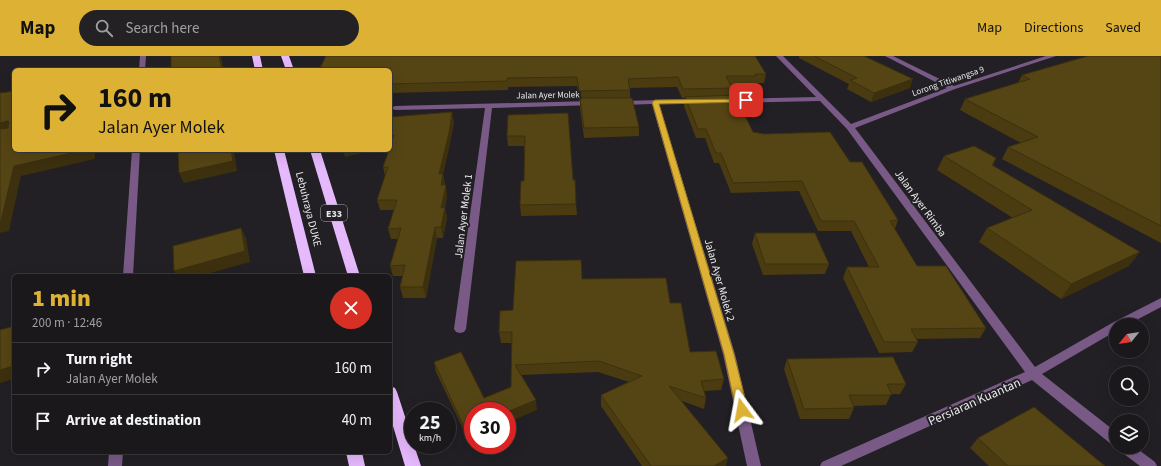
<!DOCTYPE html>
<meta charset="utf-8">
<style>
:root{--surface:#1a181b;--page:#232124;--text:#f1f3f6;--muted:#9fa0a3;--line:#38373a;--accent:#ddb133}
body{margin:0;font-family:"Source Sans 3",sans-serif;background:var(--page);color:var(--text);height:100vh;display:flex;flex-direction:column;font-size:15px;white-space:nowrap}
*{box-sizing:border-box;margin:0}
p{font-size:13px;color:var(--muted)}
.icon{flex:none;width:22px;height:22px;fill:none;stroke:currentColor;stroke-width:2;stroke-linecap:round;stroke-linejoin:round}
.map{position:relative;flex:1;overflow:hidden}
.drawer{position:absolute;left:12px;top:218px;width:380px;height:180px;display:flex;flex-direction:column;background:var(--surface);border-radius:6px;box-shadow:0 4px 16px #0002,0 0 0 1px var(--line)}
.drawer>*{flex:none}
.hud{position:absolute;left:12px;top:12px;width:380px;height:84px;border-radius:6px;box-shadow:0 4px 16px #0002,0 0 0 1px var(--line);background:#ddb133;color:#111;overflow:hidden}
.needle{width:26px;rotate:240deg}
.fabs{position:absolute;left:1109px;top:262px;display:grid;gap:8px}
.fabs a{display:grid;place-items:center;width:40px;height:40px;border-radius:50%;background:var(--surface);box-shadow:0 4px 16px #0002,0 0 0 1px var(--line);font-size:20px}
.speed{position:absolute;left:404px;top:346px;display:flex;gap:8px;font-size:20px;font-weight:700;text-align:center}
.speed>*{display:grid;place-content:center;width:52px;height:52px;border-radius:50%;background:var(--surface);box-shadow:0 4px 16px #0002,0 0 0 1px var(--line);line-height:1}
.speed small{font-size:10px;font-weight:400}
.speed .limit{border:6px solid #d22;background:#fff;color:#111}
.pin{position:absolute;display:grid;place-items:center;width:34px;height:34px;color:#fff;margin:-17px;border-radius:8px;box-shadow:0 2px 6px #0006}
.me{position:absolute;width:44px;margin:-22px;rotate:347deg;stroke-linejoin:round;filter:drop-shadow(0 0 3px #0008)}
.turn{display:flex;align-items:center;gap:14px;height:84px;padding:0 20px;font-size:18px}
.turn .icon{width:52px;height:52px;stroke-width:2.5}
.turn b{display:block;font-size:28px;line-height:34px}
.round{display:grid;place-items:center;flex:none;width:42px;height:42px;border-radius:21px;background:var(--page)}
.head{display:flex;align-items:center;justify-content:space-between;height:68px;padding:0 20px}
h1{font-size:24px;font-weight:800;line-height:30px;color:var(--accent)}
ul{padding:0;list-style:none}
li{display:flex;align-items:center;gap:12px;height:52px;padding:0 20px;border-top:1px solid var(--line)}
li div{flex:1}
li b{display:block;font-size:15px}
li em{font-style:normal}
header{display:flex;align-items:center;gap:24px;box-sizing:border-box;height:56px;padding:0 20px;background:var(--accent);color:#111}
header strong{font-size:19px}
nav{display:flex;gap:22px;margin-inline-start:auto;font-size:14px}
.search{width:280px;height:36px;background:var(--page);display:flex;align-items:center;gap:10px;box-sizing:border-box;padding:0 14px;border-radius:22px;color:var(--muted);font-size:15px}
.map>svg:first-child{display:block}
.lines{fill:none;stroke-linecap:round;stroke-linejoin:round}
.street{fill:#795a87;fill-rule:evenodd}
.highway{fill:#e6b8fc;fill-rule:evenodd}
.wall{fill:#4a3b11}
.shaded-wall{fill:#3c300e}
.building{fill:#564514;stroke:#3c300e}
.route{fill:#ddb133;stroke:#907321}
.labels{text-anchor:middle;stroke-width:4;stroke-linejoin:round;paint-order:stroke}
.far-street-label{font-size:9px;fill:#ebeaec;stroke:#222024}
.shield{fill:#222024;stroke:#afadb0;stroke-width:1}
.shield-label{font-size:10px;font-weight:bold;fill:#ebeaec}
.street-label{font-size:11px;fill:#ebeaec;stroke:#222024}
.near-street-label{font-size:13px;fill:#ebeaec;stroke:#222024}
</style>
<header>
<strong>Map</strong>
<div class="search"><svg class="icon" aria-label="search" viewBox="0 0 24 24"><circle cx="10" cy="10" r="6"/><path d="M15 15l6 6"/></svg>Search here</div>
<nav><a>Map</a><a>Directions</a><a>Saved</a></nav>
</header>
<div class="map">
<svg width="1161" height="410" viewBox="0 0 1161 410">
<rect width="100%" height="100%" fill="#222024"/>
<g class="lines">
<g class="street">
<polygon points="140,0 146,0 145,14 139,14"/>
<polygon points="776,0 783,0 851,68 947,32 885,0 893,0 954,30 1046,0 1056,0 955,33 855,72 1035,311 1112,267 1161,242 1161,251 1127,269 1116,269 1116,275 1042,318 1116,376 1116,390 1111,388 1032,324 841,410 820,410 822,406 1025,316 847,73 820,45 722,47 722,43 725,43 816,41"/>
<polygon points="697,43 700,43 700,47 659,48 735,298 761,410 747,410 723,298 652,48 621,49 617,47 621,45"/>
<polygon points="593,45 596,45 596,49 492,52 466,273 464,276 460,277 456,276 454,273 485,52 395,54 391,52 395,50"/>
<polygon points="132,94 140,94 133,220 123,220"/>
<polygon points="1118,391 1135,391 1155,406 1157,410 1140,410 1120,395"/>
<polygon points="109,396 123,396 122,410 108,410"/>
</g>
<g class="highway">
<polygon points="252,0 260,0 263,14 255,14"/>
<polygon points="281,0 289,0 294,14 286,14"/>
<polygon points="274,94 284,94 316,220 304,220"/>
<polygon points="310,94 320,94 360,220 348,220"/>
<polygon points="390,330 395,332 397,336 413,385 413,389 414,389 421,410 405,410 390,360"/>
<polygon points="346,396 362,396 365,410 349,410"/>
</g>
</g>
<g class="wall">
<polygon points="799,0 864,0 910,32 871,46 847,33 849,28 799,2"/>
<polygon points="1161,0 1161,187 1002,103 1008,91 1021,87 960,54 965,43 1018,27 1022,19"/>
<polygon points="390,14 766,18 764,27 754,27 754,29 730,29 732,32 730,39 753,76 850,106 898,164 895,173 917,210 986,272 980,282 917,283 918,286 912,296 879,297 843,222 847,211 869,211 851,175 818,175 799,135 731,137 719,107 714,107 705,82 696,82 684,50 685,42 682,42 677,31 630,32 630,42 639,71 639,80 584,82 580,52 580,45 579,45 577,30 508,31 508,34 390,37"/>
<polygon points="508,59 573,124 576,148 577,159 521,160 520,149 524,125 524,90 508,90 507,80"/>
<polygon points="454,66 450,87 443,118 447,139 445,152 447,162 443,182 437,182 426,242 403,242 400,231 403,220 393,220 390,210 398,183 391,183 388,173 394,154 380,154 377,144 385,120 383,111"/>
<polygon points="944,100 996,102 993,110 1129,210 1061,243 979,186 987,172 1013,162 937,114"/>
<polygon points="755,177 829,208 825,218 763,219 752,188"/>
<polygon points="582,223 670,247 690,296 724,323 721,334 704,335 706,342 704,353 682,345 726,410 642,410 601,350 601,339 629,326 598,316 521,319 537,354 473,355 467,381 436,316 434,306 484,342 511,331 512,287 501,287 499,276 513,254"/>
<polygon points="787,303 906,328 900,338 891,338 886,349 853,350 854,352 849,363 800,363 784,313"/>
<polygon points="978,382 1105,410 989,410 970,392"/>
</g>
<g class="shaded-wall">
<polygon points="219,0 221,0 224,14 222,14"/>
<polygon points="913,23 910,32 871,46 874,37"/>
<polygon points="452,56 454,66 450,87 440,128 439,118"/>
<polygon points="7,65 14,75 0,78 0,67"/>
<polygon points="394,79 390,91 390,80"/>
<polygon points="85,94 95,94 95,103 21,120 9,175 0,177 0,165 14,110"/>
<polygon points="231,94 234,94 237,115 184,127 179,117"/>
<polygon points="343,94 375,94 345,101"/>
<polygon points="443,118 445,128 443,139 441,129"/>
<polygon points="446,129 447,139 445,152 447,162 443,182 441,171 441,152"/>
<polygon points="435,171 437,182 426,242 423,231"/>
<polygon points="241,172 246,182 250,206 200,220 177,220 174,215"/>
<polygon points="1140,196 1129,210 1061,243 1071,228"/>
<polygon points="14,310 14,323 0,327 0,314"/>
<polygon points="536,344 537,354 507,367 507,356"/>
<polygon points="473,367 473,379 467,381 464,371"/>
<polygon points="728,402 726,410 714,410"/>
</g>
<g class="building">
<polygon points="171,0 219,0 222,14 162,14 171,12"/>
<polygon points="326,0 755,0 766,18 755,18 756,20 726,20 732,32 683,33 678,21 628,23 630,34 579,35 577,21 507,22 507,25 390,28 390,14 319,14"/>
<polygon points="814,0 864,0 913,23 874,37 850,24 857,22"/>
<polygon points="1088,0 1161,0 1161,170 1008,91 1038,81 965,43 1030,23 1022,19"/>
<polygon points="14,35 14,94 85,94 14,110 1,165 0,165 0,73 8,72 9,66 7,65 0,67 0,37"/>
<polygon points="735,39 753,76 764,78 830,76 850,106 862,106 898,164 890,165 917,210 946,210 986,272 911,273 918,286 884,286 847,211 879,211 854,165 821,165 802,125 733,127 721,97 716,97 706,73 698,73 685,41"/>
<polygon points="580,42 632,42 639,71 584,72"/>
<polygon points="452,56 449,77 439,118 443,118 441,129 446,129 441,152 445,151 441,171 435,171 423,231 400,231 405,209 390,210 401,172 388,173 397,144 377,144 388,111 383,111 389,94 390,94 390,90 394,79 390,80 390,61"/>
<polygon points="568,57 573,124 575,124 576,148 520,149 521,125 524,125 525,80 507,80 508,59"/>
<polygon points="974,90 996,102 992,109 1140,196 1071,228 987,172 1032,154 944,100"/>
<polygon points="178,94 231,94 233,105 179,117"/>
<polygon points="241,172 245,195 174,215 173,190"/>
<polygon points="755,177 815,177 829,208 765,208"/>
<polygon points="581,204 582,223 666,222 670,247 681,247 690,296 716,295 724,323 701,325 706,342 669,330 728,402 714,410 651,410 601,339 642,320 599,305 515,309 536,344 507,356 507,355 473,355 473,367 464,371 434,306 461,296 484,342 511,331 512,276 499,276 500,255 513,254 516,205"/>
<polygon points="14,270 14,310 0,314 0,274"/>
<polygon points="893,301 906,328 887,328 892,339 849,339 854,352 804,353 787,303"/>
<polygon points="1034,351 1105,410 1008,410 978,382"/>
</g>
<polygon class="route" points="746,43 749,44 748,46 659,48 734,298 748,354 746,358 742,359 738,358 736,354 724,298 652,46 655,44"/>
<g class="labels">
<g class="far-street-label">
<text transform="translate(948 25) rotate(-19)" y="3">Lorong Titiwangsa 9</text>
<text transform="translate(548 39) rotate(-1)" y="3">Jalan Ayer Molek</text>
</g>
<rect class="shield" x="321" y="149" width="26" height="16" rx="3"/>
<g class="shield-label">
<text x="334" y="161">E33</text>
</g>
<g class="street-label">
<text transform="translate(921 147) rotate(54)" y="4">Jalan Ayer Rimba</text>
<text transform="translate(309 153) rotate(76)" y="4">Lebuhraya DUKE</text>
<text transform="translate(463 160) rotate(-83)" y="4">Jalan Ayer Molek 1</text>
<text transform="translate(720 224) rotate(74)" y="4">Jalan Ayer Molek 2</text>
</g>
<g class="near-street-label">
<text transform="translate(974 345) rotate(-24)" y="5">Persiaran Kuantan</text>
</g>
</g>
</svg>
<div class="fabs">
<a><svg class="needle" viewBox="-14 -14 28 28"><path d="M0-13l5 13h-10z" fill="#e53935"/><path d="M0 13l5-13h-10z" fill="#9fa0a3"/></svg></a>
<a><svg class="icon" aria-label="search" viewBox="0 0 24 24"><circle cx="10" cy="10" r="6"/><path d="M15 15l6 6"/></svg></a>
<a><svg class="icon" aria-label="layers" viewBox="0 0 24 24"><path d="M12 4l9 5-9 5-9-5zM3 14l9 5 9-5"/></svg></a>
</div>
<div class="speed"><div>25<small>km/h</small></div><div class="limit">30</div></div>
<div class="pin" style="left:746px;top:44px;background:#d93025"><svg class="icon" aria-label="arrive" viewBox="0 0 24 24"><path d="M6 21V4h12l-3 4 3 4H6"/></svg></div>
<svg class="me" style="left:742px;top:354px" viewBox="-20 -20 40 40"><path d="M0-17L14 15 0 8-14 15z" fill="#ddb133" stroke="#fff" stroke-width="4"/></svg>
<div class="hud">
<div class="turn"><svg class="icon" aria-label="right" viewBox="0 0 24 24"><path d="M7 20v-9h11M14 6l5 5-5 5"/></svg><div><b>160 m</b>Jalan Ayer Molek</div></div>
</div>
<section class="drawer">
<div class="head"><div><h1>1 min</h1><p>200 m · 12:46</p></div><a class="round" style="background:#d93025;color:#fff"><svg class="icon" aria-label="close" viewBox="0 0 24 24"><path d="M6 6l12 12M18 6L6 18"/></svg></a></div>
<ul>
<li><svg class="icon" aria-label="right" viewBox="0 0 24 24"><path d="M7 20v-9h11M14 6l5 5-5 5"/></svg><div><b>Turn right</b><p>Jalan Ayer Molek</p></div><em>160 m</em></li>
<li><svg class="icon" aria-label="arrive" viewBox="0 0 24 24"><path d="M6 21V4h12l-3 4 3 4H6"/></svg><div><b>Arrive at destination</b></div><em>40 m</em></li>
</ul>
</section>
</div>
